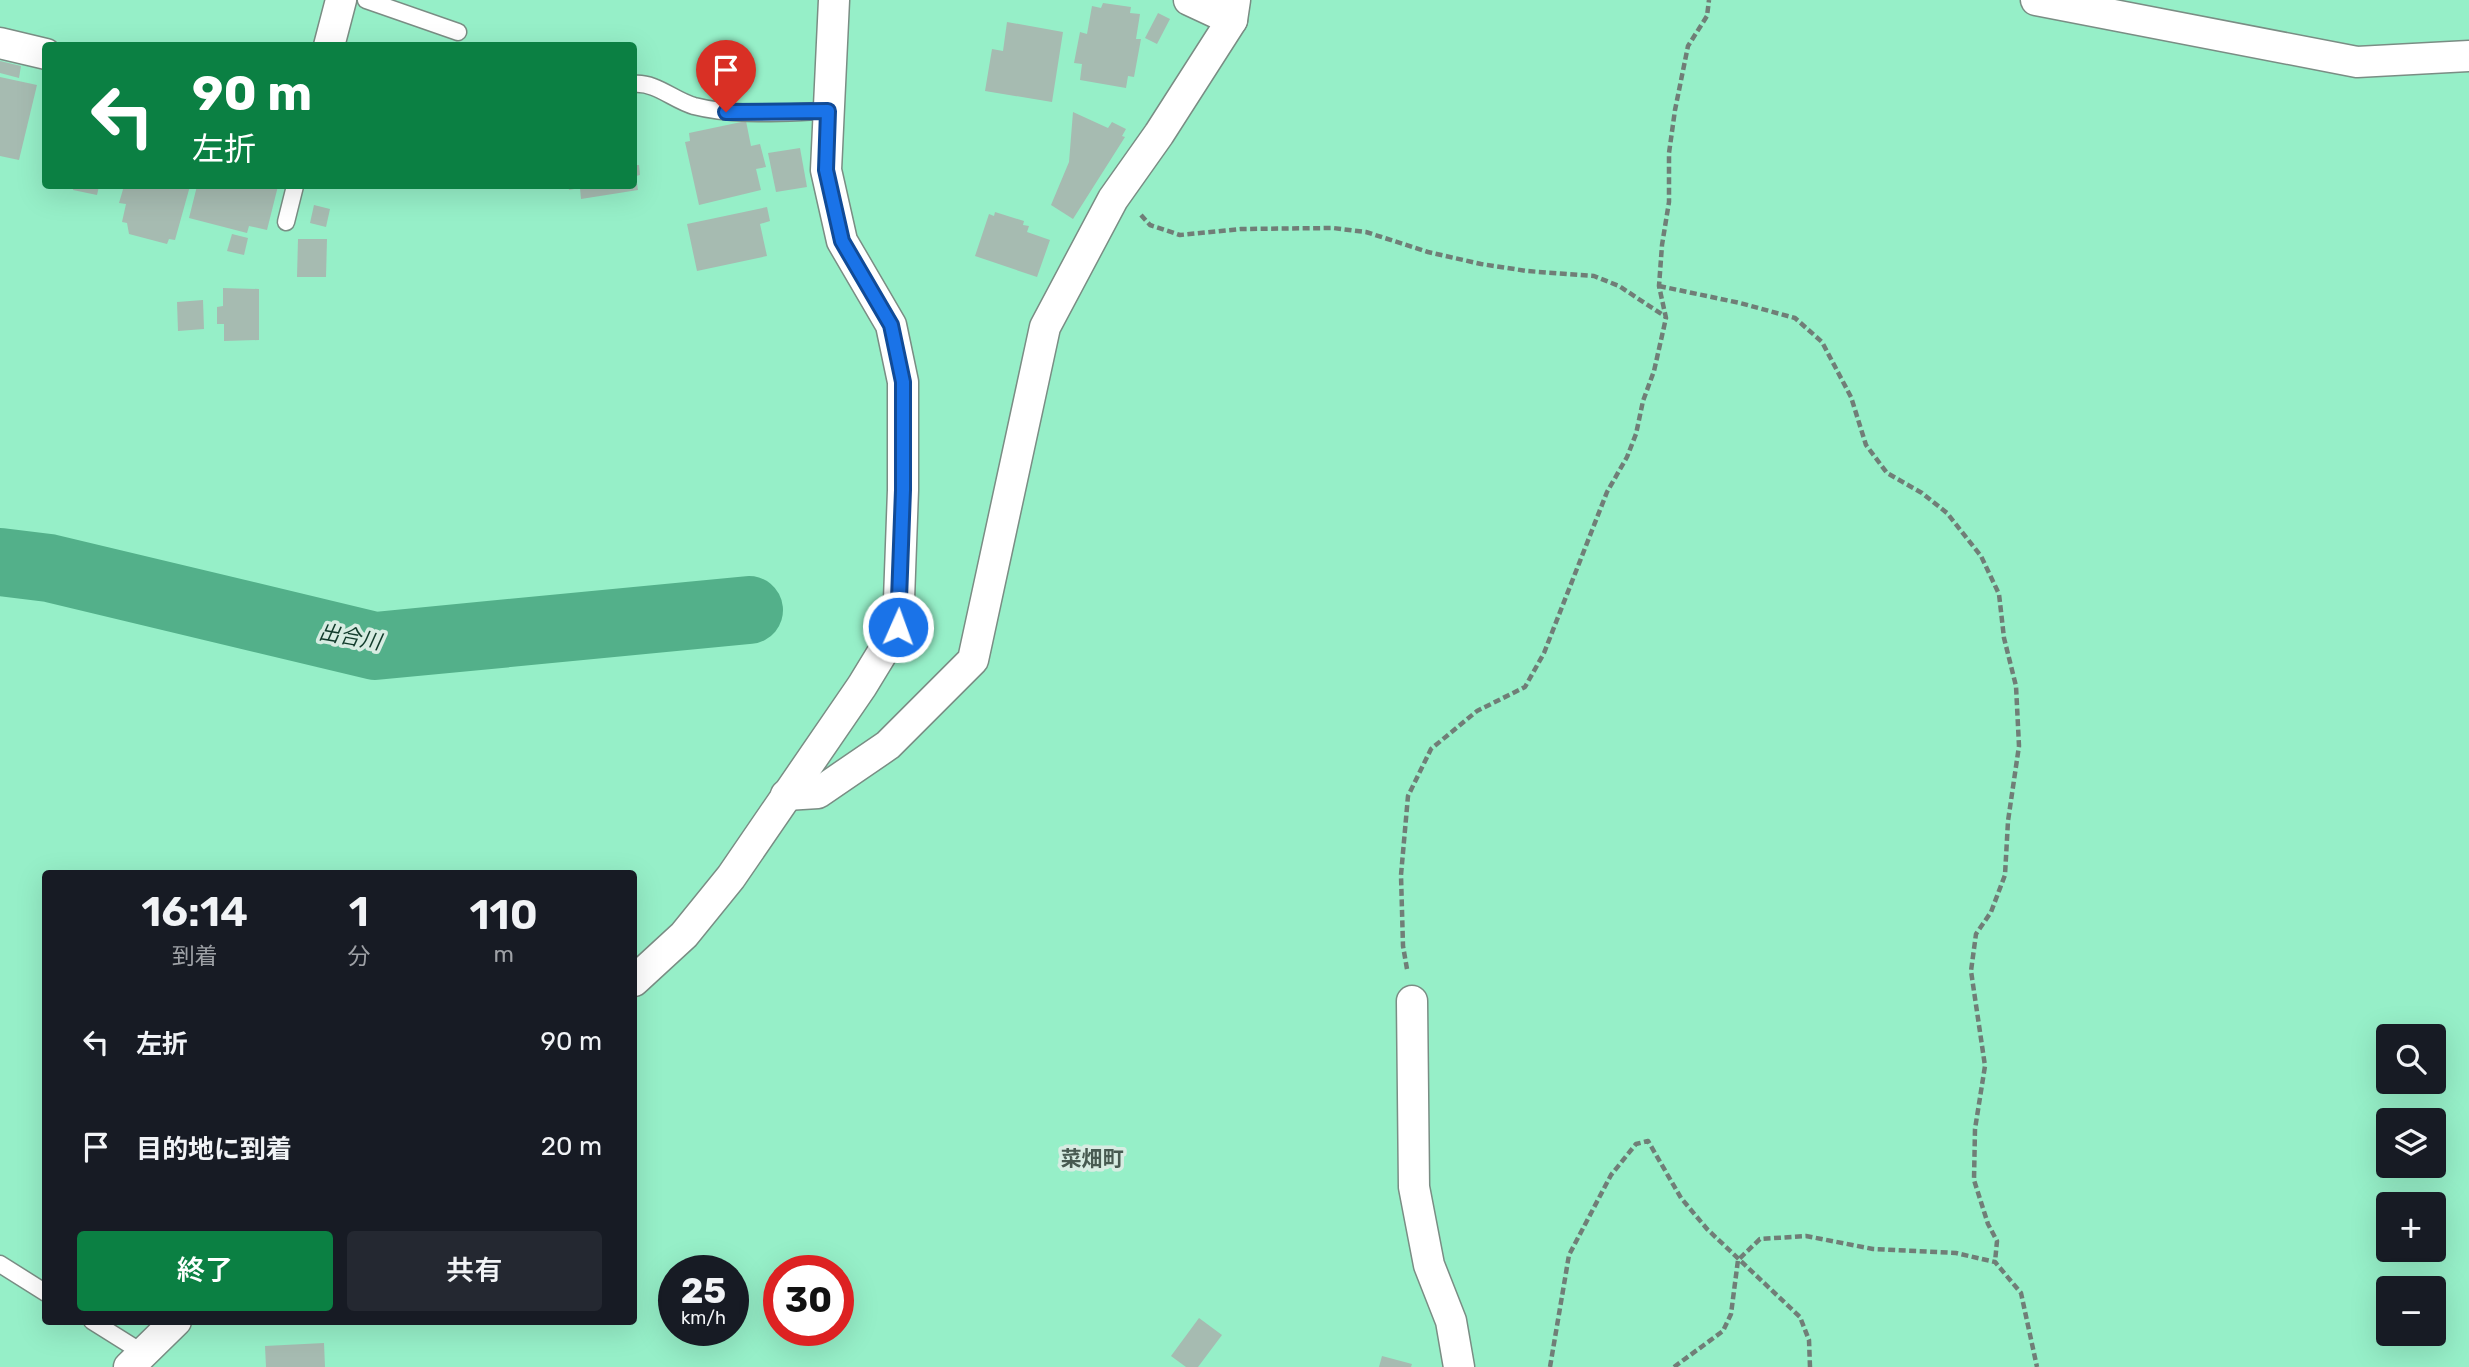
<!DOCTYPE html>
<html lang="ja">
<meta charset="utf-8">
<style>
:root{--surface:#171b24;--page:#242831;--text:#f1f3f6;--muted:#9ea1a6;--accent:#0b8043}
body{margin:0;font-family:Rubik,"Noto Sans JP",sans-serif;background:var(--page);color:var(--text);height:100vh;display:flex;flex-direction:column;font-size:26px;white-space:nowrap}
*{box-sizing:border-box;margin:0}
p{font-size:23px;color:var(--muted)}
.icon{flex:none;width:38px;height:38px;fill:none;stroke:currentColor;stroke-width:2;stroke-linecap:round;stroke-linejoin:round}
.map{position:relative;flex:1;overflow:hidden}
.side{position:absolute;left:42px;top:870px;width:595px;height:455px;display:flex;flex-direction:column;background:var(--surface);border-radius:7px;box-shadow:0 7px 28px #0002}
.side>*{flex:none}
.guide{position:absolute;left:42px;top:42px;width:595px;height:147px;border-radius:7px;box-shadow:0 7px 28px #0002;background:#0b8043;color:#fff;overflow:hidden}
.tools{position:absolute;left:2376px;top:1024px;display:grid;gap:14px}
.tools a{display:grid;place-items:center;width:70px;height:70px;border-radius:7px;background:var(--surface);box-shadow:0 7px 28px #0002;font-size:35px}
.speed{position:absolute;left:658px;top:1255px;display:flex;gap:14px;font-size:35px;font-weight:700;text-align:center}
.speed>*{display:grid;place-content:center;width:91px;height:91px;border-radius:50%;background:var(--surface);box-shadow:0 7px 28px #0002;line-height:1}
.speed small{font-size:18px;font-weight:400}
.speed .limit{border:10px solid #d22;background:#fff;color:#111}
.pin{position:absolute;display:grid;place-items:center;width:60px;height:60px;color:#fff;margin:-72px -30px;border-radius:50% 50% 50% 0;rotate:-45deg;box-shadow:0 0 7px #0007}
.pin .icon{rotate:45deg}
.me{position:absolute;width:77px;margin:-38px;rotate:2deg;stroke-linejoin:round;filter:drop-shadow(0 0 5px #0008)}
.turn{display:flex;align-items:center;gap:24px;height:147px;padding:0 35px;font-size:32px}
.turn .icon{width:91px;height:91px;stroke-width:2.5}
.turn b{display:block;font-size:49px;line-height:60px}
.eta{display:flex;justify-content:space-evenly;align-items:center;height:119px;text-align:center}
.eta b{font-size:42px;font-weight:600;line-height:49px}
.cta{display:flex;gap:14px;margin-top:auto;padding:14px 35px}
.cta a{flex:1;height:80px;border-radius:7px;background:var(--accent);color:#fff;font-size:28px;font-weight:600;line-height:80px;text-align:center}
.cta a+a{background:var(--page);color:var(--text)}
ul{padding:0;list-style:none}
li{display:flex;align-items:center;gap:21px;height:105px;padding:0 35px}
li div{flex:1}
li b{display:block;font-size:26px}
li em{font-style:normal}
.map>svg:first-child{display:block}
.green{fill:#96efc8;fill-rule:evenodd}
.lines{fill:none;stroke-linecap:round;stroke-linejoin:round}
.river{stroke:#53b08a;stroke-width:68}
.building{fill:#a6bbb1}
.service-casing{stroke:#7a8d84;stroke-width:19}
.minor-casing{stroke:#7a8d84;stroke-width:33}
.path{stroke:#707e77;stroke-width:4.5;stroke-dasharray:7 3.5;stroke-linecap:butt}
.service{stroke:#fff;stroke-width:16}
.minor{stroke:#fff;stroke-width:30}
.route-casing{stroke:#114b97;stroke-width:18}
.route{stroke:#1a73e8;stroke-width:12}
.labels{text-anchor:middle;stroke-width:7;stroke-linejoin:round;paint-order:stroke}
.water-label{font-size:21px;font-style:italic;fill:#113b2b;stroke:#d7ece2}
.neighbourhood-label{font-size:21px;font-weight:bold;fill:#485a51;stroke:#d7ece2}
</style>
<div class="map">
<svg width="2469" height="1367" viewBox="0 0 2469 1367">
<rect width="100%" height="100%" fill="#d7ece2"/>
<path class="green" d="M0 0H2469V1367H0ZM46 46H634V186H46ZM46 873H634V1321H46ZM2389 1036H2434V1082H2389ZM2389 1120H2434V1166H2389ZM2389 1204H2434V1250H2389ZM674 1270H733V1330H674ZM779 1270H838V1330H779ZM2389 1288H2434V1334H2389Z"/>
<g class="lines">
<polyline class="river" points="0,562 49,568 375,646 749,610"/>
</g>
<g class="building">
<polygon points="1103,3 1131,7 1130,13 1140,14 1136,39 1141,39 1134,77 1128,76 1126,88 1080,80 1082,64 1074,63 1080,32 1087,34 1092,6 1101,8"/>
<polygon points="1158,13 1170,19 1157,44 1145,38"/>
<polygon points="1007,22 1063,32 1052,102 985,91 992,49 1003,51"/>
<polygon points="0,61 21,66 19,78 0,73"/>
<polygon points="0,77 37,85 19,160 0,156"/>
<polygon points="1073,112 1108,128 1112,122 1126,129 1122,136 1125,137 1073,219 1051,205 1069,162"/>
<polygon points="746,121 751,146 760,144 766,167 756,169 761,190 699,205 685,142 690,141 689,133"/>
<polygon points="800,148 807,187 776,192 768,153"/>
<polygon points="634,165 639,165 640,175 636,176 638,190 581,199 580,188 569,190 568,186 634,186"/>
<polygon points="74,186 99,186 97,195 73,190"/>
<polygon points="124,186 190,186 175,240 169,239 167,244 129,234 127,223 122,222 126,204 119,203"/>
<polygon points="197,186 278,186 267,230 249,226 247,233 189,218"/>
<polygon points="314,205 330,209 326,227 310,223"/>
<polygon points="767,207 770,221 760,224 767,256 697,271 687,224"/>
<polygon points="995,212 1024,221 1023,225 1029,226 1027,232 1050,240 1037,277 975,256 989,214 994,216"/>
<polygon points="232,234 248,238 244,255 227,251"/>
<polygon points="298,239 327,239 326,277 297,277"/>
<polygon points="223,288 259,289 259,340 224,341 224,324 217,324 217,307 223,306"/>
<polygon points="203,300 204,329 178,331 177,302"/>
<polygon points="1199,1318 1222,1335 1198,1367 1186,1367 1171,1356"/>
<polygon points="324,1343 325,1367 266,1367 265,1346"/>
<polygon points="1382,1356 1412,1364 1411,1367 1379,1367"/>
</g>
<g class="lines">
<g class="service-casing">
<g id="service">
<polyline points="366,0 458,32"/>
<path d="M634 84C656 82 673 100 694 106 737 117 784 112 828 111"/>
<polyline points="286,222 295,186"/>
<polyline points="0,1264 46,1293"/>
<polyline points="92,1321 143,1353"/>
</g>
</g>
<g class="minor-casing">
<g id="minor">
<polyline points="1189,0 1232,20"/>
<polyline points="2036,0 2357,62 2469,56"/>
<polyline points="0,43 46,54"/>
<polyline points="329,46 341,0"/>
<polyline points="786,795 818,793 888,745 973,660 1045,327 1113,199 1159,134 1232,20 1235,0"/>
<polyline points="634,981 684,935 731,877 862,686 898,627 903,490 903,382 891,325 842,241 826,170 834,0"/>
<polyline points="1412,1001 1414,1187 1429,1265 1451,1321 1459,1367"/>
<polyline points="129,1367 176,1321"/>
</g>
</g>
<g class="path">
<polyline points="1141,215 1150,225 1180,235 1241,229 1333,228 1366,232 1428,252 1481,264 1527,271 1594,276 1619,286 1666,317"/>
<polyline points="1659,286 1740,303 1795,318 1822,342 1851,397 1866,445 1887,473 1922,493 1947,513 1981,556 1999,594 2004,638 2016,686 2019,746 2008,821 2005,875 1991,912 1976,934 1971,971 1985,1066 1975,1129 1974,1180 1988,1224 1997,1241 1995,1262"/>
<polyline points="1407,969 1403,946 1401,875 1408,796 1431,749 1477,711 1525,687 1544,653 1607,492 1627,457 1636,434 1643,401 1654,371 1666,318 1659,286 1662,245 1669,202 1669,153 1675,110 1688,46 1707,16 1709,0"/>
<polyline points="1550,1367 1569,1255 1611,1175 1636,1144 1648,1141 1681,1198 1707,1229 1800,1317 1809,1340 1810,1367"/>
<polyline points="1674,1367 1723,1331 1731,1314 1738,1260 1760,1239 1806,1236 1873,1249 1956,1253 1995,1262 2021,1293 2037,1367"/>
</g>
<use href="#service" class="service"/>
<use href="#minor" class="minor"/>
</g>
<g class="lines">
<g class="route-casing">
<polyline id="route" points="726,112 828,111 826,170 842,241 891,325 903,382 903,490 898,627"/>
</g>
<use href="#route" class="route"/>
</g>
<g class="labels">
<g class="water-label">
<text transform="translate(350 637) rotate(10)" y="7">出合川</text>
</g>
<g class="neighbourhood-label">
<text x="1092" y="1166">菜畑町</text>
</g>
</g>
</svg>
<div class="tools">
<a><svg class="icon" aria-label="search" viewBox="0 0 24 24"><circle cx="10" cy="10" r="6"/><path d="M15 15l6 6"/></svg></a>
<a><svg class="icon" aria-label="layers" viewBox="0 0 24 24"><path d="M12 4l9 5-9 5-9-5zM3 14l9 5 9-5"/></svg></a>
<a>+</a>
<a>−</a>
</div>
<div class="speed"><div>25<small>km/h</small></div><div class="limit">30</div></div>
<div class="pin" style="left:726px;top:112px;background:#d93025"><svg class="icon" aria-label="arrive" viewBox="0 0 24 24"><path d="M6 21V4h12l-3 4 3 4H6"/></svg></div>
<svg class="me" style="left:898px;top:627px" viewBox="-20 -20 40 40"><circle r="17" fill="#1a73e8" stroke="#fff" stroke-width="3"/><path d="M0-11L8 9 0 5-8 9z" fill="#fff"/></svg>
<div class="guide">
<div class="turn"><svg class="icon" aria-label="left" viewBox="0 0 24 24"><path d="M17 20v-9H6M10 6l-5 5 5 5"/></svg><div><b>90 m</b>左折</div></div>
</div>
<section class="side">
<div class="eta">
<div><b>16:14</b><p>到着</p></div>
<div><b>1</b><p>分</p></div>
<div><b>110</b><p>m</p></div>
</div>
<ul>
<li><svg class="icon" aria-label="left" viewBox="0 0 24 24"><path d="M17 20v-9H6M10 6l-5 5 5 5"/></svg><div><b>左折</b></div><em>90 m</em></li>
<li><svg class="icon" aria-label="arrive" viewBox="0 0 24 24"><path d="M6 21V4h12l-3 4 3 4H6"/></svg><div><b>目的地に到着</b></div><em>20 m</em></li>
</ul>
<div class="cta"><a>終了</a><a>共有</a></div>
</section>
</div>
